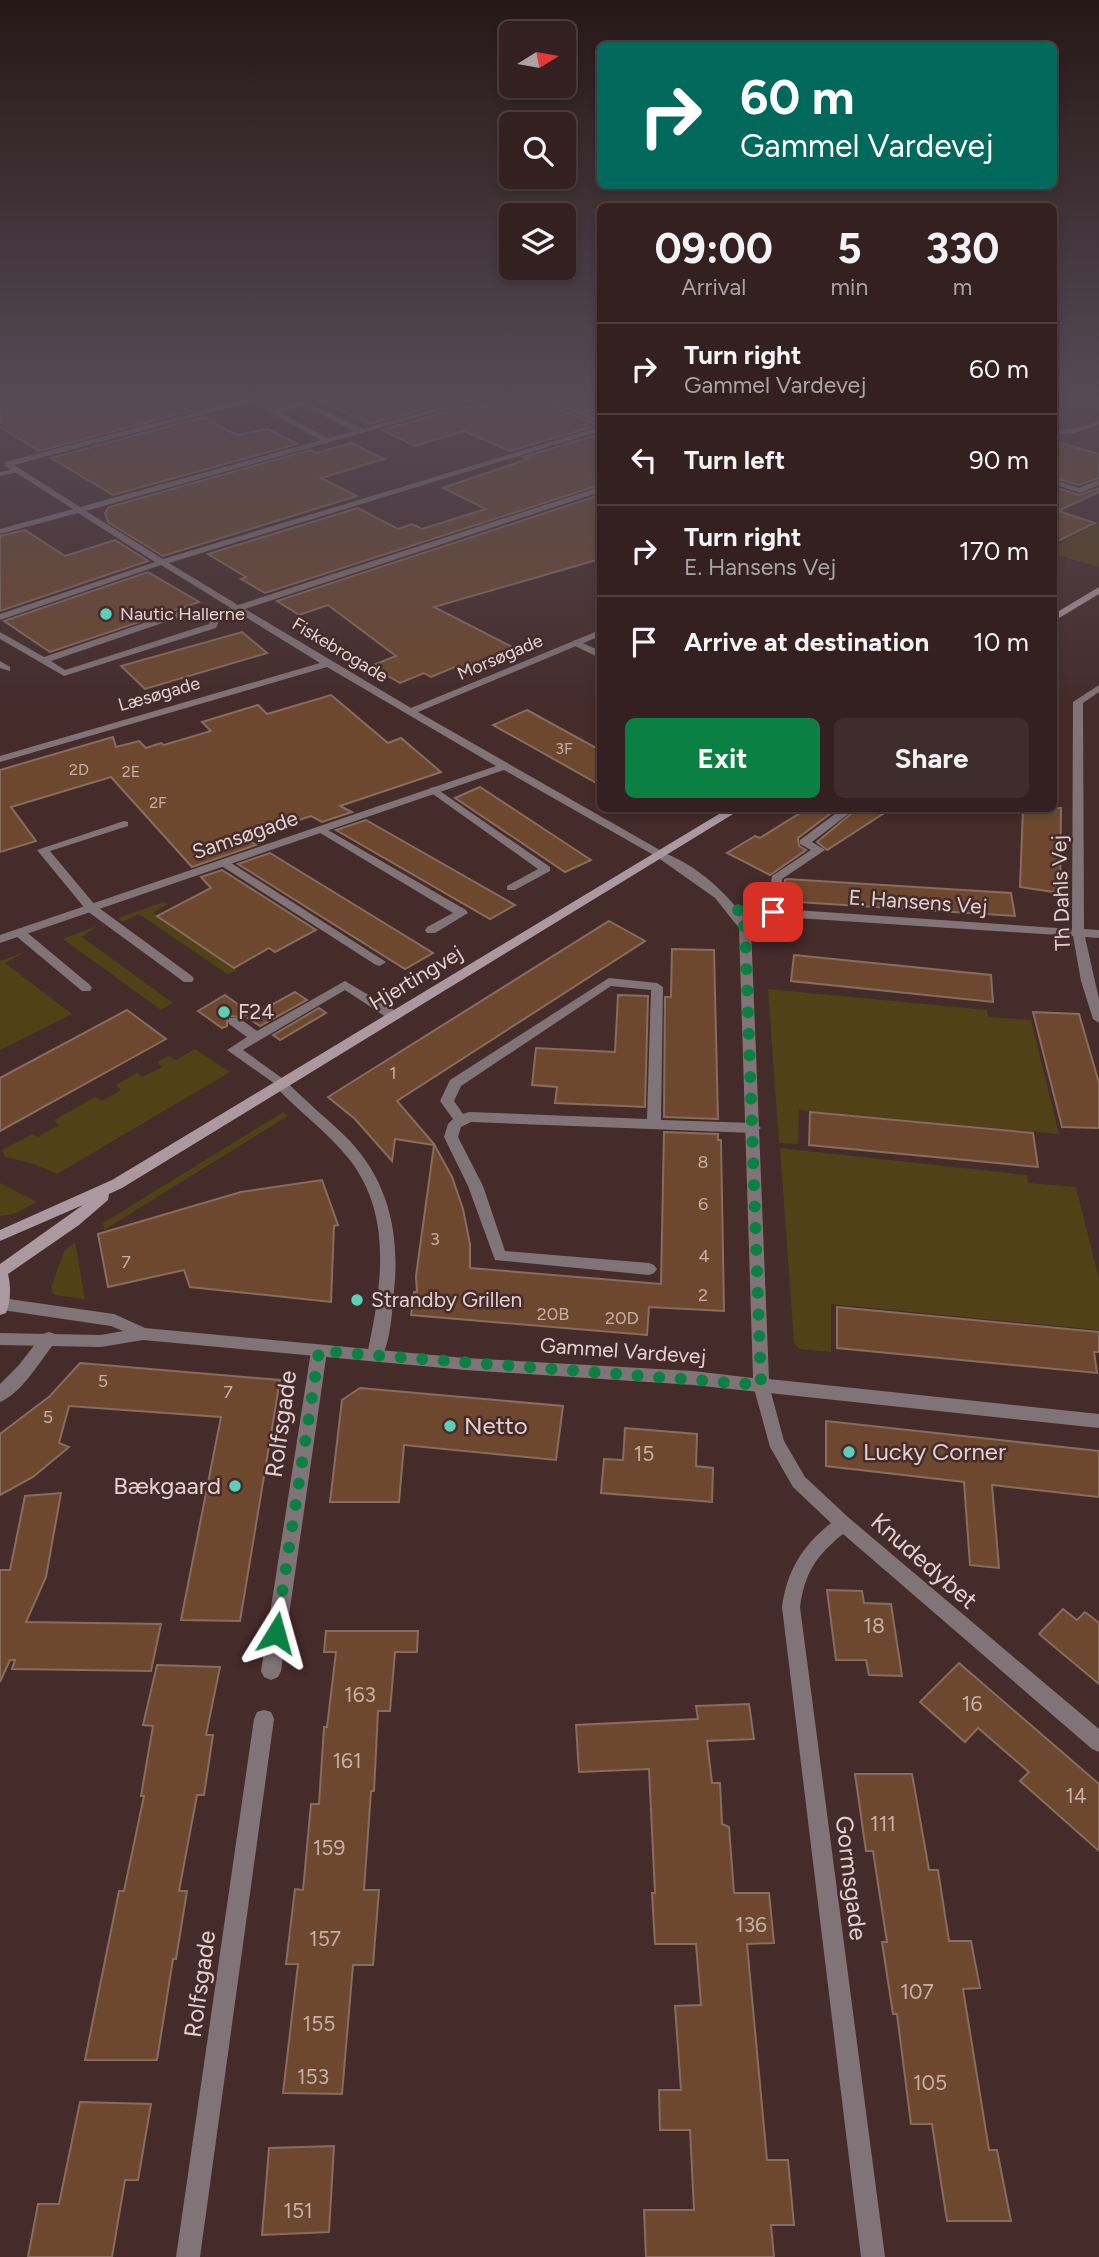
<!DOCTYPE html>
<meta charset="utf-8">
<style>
:root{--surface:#342020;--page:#3f2d2d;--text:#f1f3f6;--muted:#a9a3a5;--line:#4e3e3e;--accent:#0b8043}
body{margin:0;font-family:Figtree,sans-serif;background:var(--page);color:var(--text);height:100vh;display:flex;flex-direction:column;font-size:26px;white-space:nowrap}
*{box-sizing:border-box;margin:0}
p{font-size:23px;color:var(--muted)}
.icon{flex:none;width:38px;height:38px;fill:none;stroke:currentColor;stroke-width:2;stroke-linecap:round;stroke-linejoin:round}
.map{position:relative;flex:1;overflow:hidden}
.panel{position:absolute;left:597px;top:203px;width:460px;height:609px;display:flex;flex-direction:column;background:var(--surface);border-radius:10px;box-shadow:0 4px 10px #0003,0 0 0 2px var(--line)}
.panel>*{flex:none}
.hud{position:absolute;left:597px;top:42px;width:460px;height:147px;border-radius:10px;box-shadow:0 4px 10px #0003,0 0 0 2px var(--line);background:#00695c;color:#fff;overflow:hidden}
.needle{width:46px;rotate:79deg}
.fabs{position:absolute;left:499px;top:21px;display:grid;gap:14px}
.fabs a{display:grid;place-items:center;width:77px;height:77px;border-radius:10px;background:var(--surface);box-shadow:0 4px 10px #0003,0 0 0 2px var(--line);font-size:35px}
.pin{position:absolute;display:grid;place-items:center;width:60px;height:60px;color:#fff;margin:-30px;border-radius:14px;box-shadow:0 4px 10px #0006}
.me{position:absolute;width:77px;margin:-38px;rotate:8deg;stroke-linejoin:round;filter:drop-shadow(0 0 5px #0008)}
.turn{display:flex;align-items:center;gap:24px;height:147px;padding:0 28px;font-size:32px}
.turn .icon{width:91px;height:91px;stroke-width:2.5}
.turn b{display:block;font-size:49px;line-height:60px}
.eta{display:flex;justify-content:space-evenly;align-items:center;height:119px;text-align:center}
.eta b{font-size:42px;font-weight:700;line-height:49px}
.cta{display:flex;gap:14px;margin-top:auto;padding:14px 28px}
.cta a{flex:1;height:80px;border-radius:10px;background:var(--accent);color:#fff;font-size:28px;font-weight:700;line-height:80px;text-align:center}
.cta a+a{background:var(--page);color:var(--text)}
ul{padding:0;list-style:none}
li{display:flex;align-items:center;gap:21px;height:91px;padding:0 28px;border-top:2px solid var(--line)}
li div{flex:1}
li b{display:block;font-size:26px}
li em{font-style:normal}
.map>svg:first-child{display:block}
.green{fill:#524017}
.building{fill:#6d482f;stroke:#866d5d;stroke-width:2}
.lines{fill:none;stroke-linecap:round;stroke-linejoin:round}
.service{fill:#817479;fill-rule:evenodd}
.minor{fill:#817479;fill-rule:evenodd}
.tertiary{fill:#817479;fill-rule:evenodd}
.secondary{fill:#ac98a1;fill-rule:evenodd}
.route{stroke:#0b8043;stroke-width:12;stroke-dasharray:0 21.6}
.poi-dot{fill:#5cceba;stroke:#452b2a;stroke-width:2.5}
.labels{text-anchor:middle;stroke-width:5;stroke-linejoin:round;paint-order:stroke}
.far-number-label{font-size:16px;fill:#c6afa8}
.far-poi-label{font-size:18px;fill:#e3d1d0;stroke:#452b2a;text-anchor:start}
.far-street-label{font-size:18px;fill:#e3d1d0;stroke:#452b2a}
.number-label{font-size:18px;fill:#c6afa8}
.street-label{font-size:21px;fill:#e3d1d0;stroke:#452b2a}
.poi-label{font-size:21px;fill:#e3d1d0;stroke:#452b2a;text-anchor:start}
.near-number-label{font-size:21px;fill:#c6afa8}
.near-street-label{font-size:24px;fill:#e3d1d0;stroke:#452b2a}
.near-poi-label{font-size:24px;fill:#e3d1d0;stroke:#452b2a;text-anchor:start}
</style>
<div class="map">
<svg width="1099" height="2257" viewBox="0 0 1099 2257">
<rect width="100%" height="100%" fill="#452b2a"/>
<g class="green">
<polygon points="1099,522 1099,567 1054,554 1054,547"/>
<polygon points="164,902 168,904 153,913 238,970 227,974 139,914 123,922 118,918"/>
<polygon points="97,926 82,937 173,1003 161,1010 63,939"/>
<polygon points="25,952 5,963 72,1014 0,1050 0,961"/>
<polygon points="768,989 987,1010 988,1017 1031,1020 1059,1134 799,1110 798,1144 779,1143"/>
<polygon points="195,1049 230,1072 57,1174 34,1164 5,1157 2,1150 33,1134 38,1137 59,1125 54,1120 95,1097 101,1101 121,1090 116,1085 137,1073 142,1077 162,1067 157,1062 169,1056 176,1060"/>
<polygon points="283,1112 288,1116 104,1230 103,1223"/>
<polygon points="780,1148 1027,1175 1028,1183 1076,1187 1099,1279 1099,1330 831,1304 831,1352 800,1349 794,1343"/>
<polygon points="0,1183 37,1202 14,1214 0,1216"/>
<polygon points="75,1242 85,1299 54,1295 51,1288 64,1251"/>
</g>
<g class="building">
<polygon points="31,395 100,395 107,400 113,398 114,395 160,395 191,411 39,451 0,427 0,402"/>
<polygon points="307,395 440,395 454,401 369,424"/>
<polygon points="524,395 598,425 510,451 464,431 415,446 382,430 466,406 474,409"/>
<polygon points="548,395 600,395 600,416"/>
<polygon points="203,417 236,435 268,429 297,444 113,495 51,458"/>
<polygon points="600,434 600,485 265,593 241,579 246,577 208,554 358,508 398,529 412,524 422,529 486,509 443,488 528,459 523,457"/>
<polygon points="1054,441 1099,454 1099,478 1079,485 1054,478"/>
<polygon points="351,443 384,459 321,478 357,496 163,556 108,522 105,513 109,507 310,450 316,453"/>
<polygon points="1054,487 1079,495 1099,488 1099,492 1058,511 1095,523 1054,543"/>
<polygon points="600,495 600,559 434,607 518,650 467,671 457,666 431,677 424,673 400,683 371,666 396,656 328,605 299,615 277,601"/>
<polygon points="25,530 65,556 115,540 148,561 0,611 0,536"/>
<polygon points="148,572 199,602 50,652 4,621"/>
<polygon points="242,632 267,653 145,689 121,666"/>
<polygon points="331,695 388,743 401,738 441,772 340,806 352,812 322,822 311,816 245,838 256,845 192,867 111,777 11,807 36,841 0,852 0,770 113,737 116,747 139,741 146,748 161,743 164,745 211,731 202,722 258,705 267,714"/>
<polygon points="527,710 600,750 600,785 493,725"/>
<polygon points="480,787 591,860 565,872 455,798"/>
<polygon points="808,808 838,808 798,838 799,846 806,850 770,875 727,853 755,836 760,838"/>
<polygon points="858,808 892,808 827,850 817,842"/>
<polygon points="1023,808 1061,808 1060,893 1020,887"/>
<polygon points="366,820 515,905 490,919 336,830"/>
<polygon points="270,853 433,953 405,969 238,864"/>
<polygon points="222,870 316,930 275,952 269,948 234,968 157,916 211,888 201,877"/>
<polygon points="787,879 1011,893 1015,916 783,901 785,880"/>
<polygon points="609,921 645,941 397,1101 434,1144 452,1177 463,1209 470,1244 470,1268 661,1284 664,1132 718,1134 718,1140 721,1140 724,1311 649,1307 647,1335 411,1315 414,1292 417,1292 416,1276 434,1145 395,1139 392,1161 355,1119 328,1097"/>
<polygon points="672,949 714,950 718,1119 664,1117 665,997 671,997"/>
<polygon points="794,955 991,975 993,1002 791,981"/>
<polygon points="295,992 307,1000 260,1026 248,1018"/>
<polygon points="225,995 250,1013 242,1017 227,1016 227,1026 222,1028 198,1011"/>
<polygon points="618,995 648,996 645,1107 555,1103 557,1087 532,1085 536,1048 615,1052"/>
<polygon points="319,1008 326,1013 280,1040 273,1035"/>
<polygon points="127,1010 166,1039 0,1131 0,1078"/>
<polygon points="1033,1012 1079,1014 1099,1083 1099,1128 1062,1127"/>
<polygon points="810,1112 1033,1133 1038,1167 809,1145"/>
<polygon points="322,1180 338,1225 334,1226 331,1302 190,1287 184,1270 108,1287 98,1234 241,1192"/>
<polygon points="837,1307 1099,1332 1099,1352 1094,1352 1097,1373 837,1348"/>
<polygon points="80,1363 280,1380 240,1621 181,1620 221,1417 69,1406 59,1443 69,1447 33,1477 0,1495 0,1434 50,1396"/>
<polygon points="360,1388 563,1406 556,1460 404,1445 399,1502 330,1502 342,1400"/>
<polygon points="826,1421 1099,1451 1099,1497 992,1485 999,1568 970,1565 964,1482 826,1466"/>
<polygon points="625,1428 697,1434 696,1466 713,1468 712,1502 601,1493 604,1459 623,1460"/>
<polygon points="61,1493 46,1577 26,1622 161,1624 151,1671 12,1669 15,1660 10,1660 0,1682 0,1570 10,1570 25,1496"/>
<polygon points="827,1590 862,1591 864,1603 891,1604 902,1676 869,1675 866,1660 836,1660"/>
<polygon points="1063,1609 1077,1620 1085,1612 1099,1623 1099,1684 1039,1634"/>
<polygon points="326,1631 418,1631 417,1652 395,1652 390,1711 378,1711 374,1791 371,1791 364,1890 379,1890 373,1965 353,1965 342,2094 283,2093 298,1964 286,1964 295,1889 303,1890 311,1804 319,1804 324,1727 327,1727 336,1652 324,1652"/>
<polygon points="959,1663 1099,1784 1099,1851 1020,1781 1029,1772 978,1728 965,1742 920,1702"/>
<polygon points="157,1665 220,1667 206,1735 213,1735 204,1795 197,1795 179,1891 187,1891 176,1959 173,1959 157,2060 85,2060 119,1891 124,1891 144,1796 141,1796 153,1726 143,1725"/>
<polygon points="749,1704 754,1739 707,1741 712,1783 720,1783 722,1824 729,1827 734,1893 769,1893 774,1943 747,1944 767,2160 788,2160 794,2225 771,2225 774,2257 646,2257 644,2210 694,2210 690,2130 660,2130 659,2090 681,2090 675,2006 701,2005 696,1944 655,1944 652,1893 655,1893 649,1769 579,1772 576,1725 698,1719 696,1706"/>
<polygon points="855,1774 912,1774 929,1870 938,1870 949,1941 971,1941 980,1988 963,1989 989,2150 997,2150 1011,2221 947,2221 932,2124 911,2124 897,2014 893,2014 882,1942 887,1942 873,1851 866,1851"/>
<polygon points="80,2102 151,2104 138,2180 125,2180 112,2257 28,2257 38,2204 59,2204"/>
<polygon points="334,2146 329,2232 262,2235 269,2148"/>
</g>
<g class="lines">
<g class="service">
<polygon points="102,395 111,395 112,396 108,398"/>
<polygon points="531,395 541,395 600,419 600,423"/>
<polygon points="304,401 364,429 365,431 358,433 303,405 278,412 329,439 330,441 326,443 268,411"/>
<polygon points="1099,421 1099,425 1074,433 1054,434 1054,430 1073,429"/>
<polygon points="17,468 20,468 20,472 0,476 0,472"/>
<polygon points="1054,480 1079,488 1098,480 1099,485 1080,493 1054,484"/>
<path d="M239 605 244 608 242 610 221 617 216 628 64 676 0 639V632L44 657 182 610 216 612ZM186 615 212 617 209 624 65 670 51 661Z"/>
<polygon points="576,640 600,651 600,658 573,645 573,641"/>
<polygon points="0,661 10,667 10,671 0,668"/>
<polygon points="434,787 550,867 550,871 515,890 507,890 507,886 538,869 430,792 430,788"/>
<polygon points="843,808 856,808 812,842 825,850 782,879 779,912 777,915 769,915 767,912 772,876 811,850 800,844 800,840"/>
<polygon points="124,821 128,822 128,826 50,851 95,905 192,976 194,979 192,982 184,982 87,911 37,850"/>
<polygon points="321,826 466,910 468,913 435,933 427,933 425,930 427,927 453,913 317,831 315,829"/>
<polygon points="224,860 228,861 386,962 380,966 376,965 220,865 218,863"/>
<polygon points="20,929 24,930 90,985 92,988 90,991 82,991 16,936 14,933 16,930"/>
<path d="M609 978 657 983 663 987 661 1120 754 1123 761 1128 754 1133 471 1122 461 1127 458 1137 483 1186 505 1251 649 1263 654 1265 657 1269 654 1273 649 1275 495 1260 468 1186 444 1137 448 1124 453 1119 440 1101 450 1080ZM611 986 651 990 647 1119 469 1112 463 1114 454 1101 461 1086Z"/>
<polygon points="345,981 399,1013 400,1016 399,1019 389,1019 345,990 243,1050 286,1081 288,1084 281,1088 227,1050 247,1037 229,1024 228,1021 229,1018 239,1018 257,1031"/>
<path d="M49 1332 55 1334 57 1338 55 1342C42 1359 20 1395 0 1402V1384L19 1365 43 1334Z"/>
</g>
<g class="minor">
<polygon points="264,395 276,395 14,465 80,507 484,395 496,395 86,511 163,559 600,427 600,431 169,563 238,605 600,487 600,492 245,609 411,708 600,630 600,636 418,712 665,853 665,857 657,857 504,770 0,943 0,935 496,766 327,667 0,762 0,756 320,663 161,565 0,620 0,614 155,562 78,513 0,534 0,529 73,509 5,466 5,462"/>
<polygon points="1099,685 1099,692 1083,703 1084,929 1099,930 1099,938 1085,937 1099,999 1099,1023 1093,1019 1081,981 1073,936 735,914 729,910 735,906 1072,929 1073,702"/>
<path d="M281 1080 286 1081C306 1102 329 1120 349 1140 389 1182 400 1235 394 1291 392 1312 391 1340 381 1359L375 1361 369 1359 367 1355C381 1289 394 1216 349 1159 328 1132 299 1112 276 1087L274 1084Z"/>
<polygon points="319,1345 325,1347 327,1351 281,1671 278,1677 271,1680 264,1677 261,1671 311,1351 313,1347"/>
<path d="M761 1378 767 1380 769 1385 784 1441 805 1477 849 1518 1099 1729V1752L1092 1749 843 1534C816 1556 805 1572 800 1607L885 2257H861L782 1607C787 1571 802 1546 831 1523L793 1487 770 1447 753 1385 755 1380Z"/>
<polygon points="264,1710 271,1712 274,1719 200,2257 176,2257 254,1719 257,1712"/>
</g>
<path class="tertiary" d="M661 852C696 863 732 897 751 928L769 1379 1099 1414V1428L693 1385 465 1370 143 1340 101 1347 0 1345V1333L101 1335 123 1331 111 1326 2 1310 0 1309V1299L2 1298 114 1314 145 1328 465 1358 693 1371 753 1378 739 928 715 898 657 857V853Z"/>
<g class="secondary">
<polygon points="1099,587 1099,594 1054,621 1054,614"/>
<path d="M729 808H743L122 1188 109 1194 108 1200 79 1225 8 1274C11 1287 11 1301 6 1313L0 1315V1264L83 1205 0 1241V1230L112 1180Z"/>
</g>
</g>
<linearGradient id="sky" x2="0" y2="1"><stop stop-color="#261817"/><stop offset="0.56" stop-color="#564a55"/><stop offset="1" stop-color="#564a55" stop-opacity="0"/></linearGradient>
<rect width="1099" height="711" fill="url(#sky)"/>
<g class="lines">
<polyline class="route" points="276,1633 319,1351 761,1385 745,928 735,910 773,912"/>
</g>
<g class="poi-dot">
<circle cx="106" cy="614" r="7"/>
<circle cx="224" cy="1012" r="7"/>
<circle cx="357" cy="1300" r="7"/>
<circle cx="450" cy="1426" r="7"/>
<circle cx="849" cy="1452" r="7"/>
<circle cx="235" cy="1486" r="7"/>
</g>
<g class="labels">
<g class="far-number-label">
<text x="564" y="754">3F</text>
<text x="79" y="775">2D</text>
<text x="131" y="777">2E</text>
<text x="158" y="808">2F</text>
</g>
<g class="far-poi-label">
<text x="120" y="620">Nautic Hallerne</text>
</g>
<g class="far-street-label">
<text transform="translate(340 650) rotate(31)" y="6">Fiskebrogade</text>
<text transform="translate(500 657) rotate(-23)" y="6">Morsøgade</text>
<text transform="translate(159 694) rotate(-16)" y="6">Læsøgade</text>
</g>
<g class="number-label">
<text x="393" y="1079">1</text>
<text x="703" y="1168">8</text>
<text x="703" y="1210">6</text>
<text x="435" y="1245">3</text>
<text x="704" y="1262">4</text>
<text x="126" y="1268">7</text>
<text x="703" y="1301">2</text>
<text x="553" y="1320">20B</text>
<text x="622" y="1324">20D</text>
<text x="103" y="1387">5</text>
<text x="228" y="1398">7</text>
<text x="48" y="1423">5</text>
</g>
<g class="street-label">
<text transform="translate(245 835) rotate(-19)" y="7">Samsøgade</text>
<text transform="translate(1061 893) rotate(-92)" y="7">Th Dahls Vej</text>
<text transform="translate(918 902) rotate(4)" y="7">E. Hansens Vej</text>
<text transform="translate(416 978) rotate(-31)" y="7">Hjertingvej</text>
<text transform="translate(623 1351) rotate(4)" y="7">Gammel Vardevej</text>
</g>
<g class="poi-label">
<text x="238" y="1019">F24</text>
<text x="371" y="1307">Strandby Grillen</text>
</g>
<g class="near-number-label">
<text x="644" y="1461">15</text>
<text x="874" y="1633">18</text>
<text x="360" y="1702">163</text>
<text x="972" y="1711">16</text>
<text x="347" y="1768">161</text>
<text x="1076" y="1803">14</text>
<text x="883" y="1831">111</text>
<text x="329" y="1855">159</text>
<text x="751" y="1932">136</text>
<text x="325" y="1946">157</text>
<text x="917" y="1999">107</text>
<text x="319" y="2031">155</text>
<text x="313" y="2084">153</text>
<text x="930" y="2090">105</text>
<text x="298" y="2218">151</text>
</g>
<g class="near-street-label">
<text transform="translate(281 1424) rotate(-82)" y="8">Rolfsgade</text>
<text transform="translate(924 1561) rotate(41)" y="8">Knudedybet</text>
<text transform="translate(851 1878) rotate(83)" y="8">Gormsgade</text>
<text transform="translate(200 1984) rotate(-82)" y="8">Rolfsgade</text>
</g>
<g class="near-poi-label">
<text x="464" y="1434">Netto</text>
<text x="863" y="1460">Lucky Corner</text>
<text x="221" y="1494" text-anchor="end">Bækgaard</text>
</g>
</g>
</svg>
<div class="fabs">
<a><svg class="needle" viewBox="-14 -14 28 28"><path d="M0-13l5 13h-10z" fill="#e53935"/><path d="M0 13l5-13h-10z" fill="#a9a3a5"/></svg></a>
<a><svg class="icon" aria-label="search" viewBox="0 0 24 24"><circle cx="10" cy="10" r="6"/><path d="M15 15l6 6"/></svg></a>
<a><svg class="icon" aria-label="layers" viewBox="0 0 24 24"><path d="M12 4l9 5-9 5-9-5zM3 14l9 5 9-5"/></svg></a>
</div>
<div class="pin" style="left:773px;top:912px;background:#d93025"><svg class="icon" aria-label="arrive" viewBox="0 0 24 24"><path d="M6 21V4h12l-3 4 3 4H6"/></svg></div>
<svg class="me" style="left:276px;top:1633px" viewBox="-20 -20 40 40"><path d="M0-17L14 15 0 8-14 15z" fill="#0b8043" stroke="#fff" stroke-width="4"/></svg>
<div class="hud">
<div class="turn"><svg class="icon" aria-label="right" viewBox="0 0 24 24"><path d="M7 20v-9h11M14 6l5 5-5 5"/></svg><div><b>60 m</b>Gammel Vardevej</div></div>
</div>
<section class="panel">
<div class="eta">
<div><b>09:00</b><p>Arrival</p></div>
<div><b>5</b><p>min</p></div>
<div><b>330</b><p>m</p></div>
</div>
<ul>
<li><svg class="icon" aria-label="right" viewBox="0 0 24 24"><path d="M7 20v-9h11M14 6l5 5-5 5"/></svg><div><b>Turn right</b><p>Gammel Vardevej</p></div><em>60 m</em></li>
<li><svg class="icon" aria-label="left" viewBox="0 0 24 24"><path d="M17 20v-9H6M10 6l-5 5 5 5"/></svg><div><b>Turn left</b></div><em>90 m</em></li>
<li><svg class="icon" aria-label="right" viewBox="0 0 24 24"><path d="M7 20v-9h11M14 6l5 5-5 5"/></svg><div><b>Turn right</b><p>E. Hansens Vej</p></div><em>170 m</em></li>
<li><svg class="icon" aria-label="arrive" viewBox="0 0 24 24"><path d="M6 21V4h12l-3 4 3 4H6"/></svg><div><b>Arrive at destination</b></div><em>10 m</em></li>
</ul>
<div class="cta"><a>Exit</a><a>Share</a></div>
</section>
</div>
